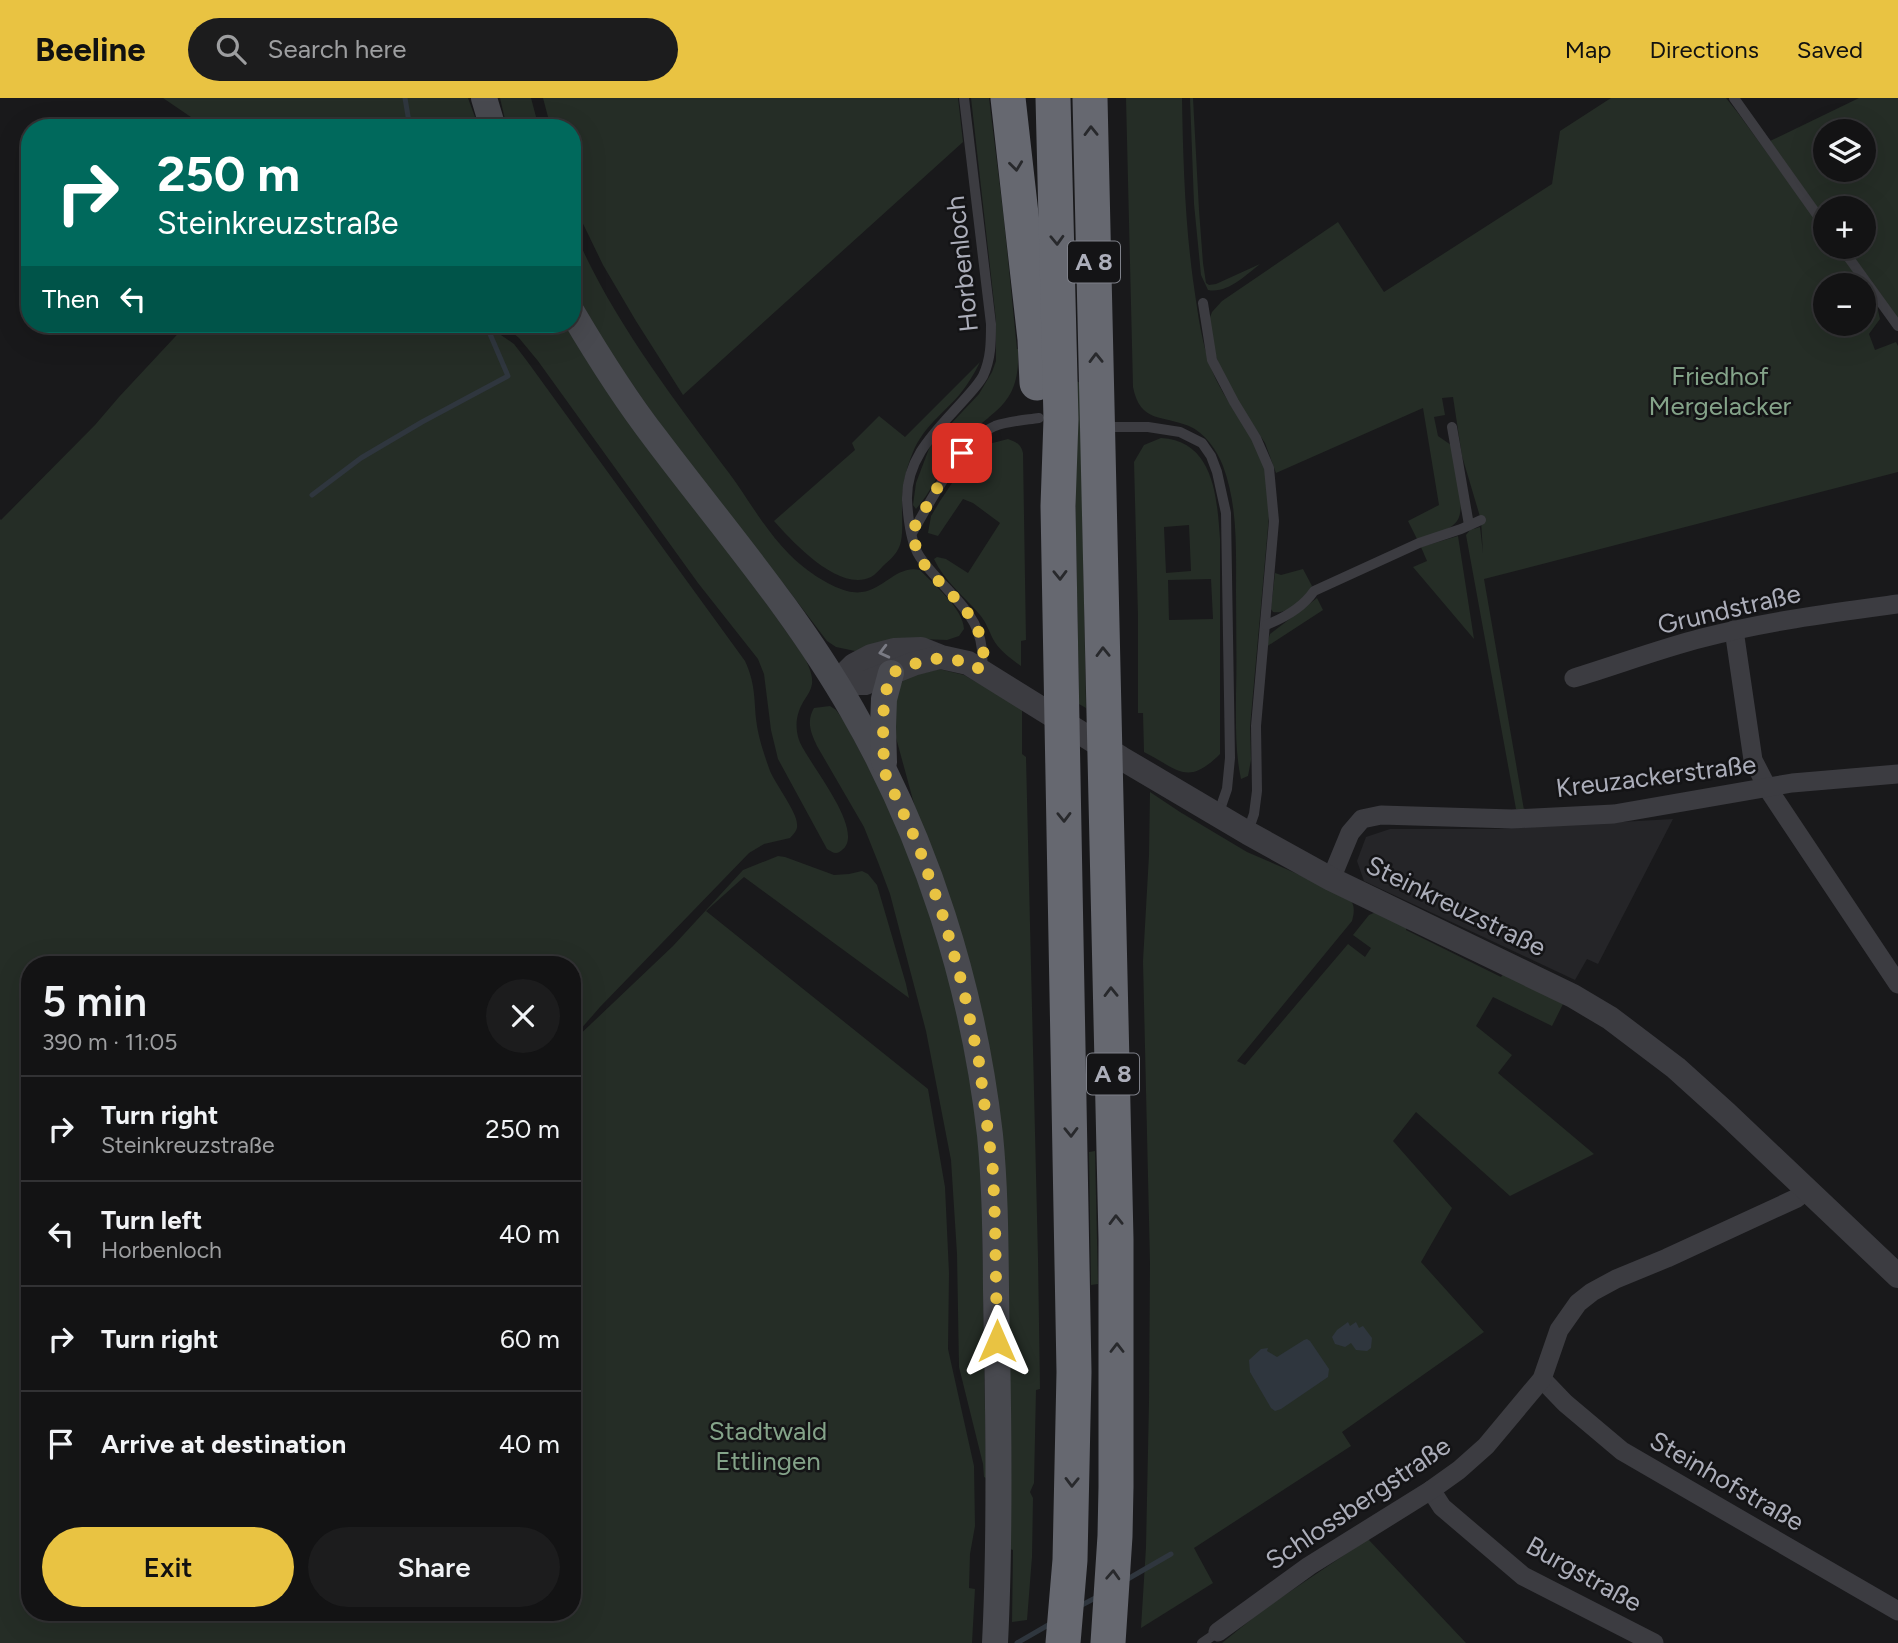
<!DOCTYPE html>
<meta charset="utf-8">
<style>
:root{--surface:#131314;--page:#1c1c1d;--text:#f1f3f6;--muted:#9d9ea0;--line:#323234;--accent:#e9c342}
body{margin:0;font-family:Figtree,sans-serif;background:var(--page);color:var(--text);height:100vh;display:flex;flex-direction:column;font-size:26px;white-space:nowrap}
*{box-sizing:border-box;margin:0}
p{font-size:23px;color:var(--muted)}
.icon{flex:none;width:38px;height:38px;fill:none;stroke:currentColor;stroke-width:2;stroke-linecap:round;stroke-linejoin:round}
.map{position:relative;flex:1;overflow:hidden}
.sheet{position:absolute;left:21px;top:858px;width:560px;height:665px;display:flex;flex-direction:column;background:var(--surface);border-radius:28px;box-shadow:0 7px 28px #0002,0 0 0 2px var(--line)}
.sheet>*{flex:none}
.hud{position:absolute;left:21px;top:21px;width:560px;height:214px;border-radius:28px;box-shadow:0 7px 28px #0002,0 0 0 2px var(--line);background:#00695c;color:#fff;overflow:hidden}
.fabs{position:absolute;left:1813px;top:21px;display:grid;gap:14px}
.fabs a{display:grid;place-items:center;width:63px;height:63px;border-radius:50%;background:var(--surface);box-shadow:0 7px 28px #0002,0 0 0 2px var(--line);font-size:35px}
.pin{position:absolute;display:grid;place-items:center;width:60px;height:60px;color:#fff;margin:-30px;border-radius:14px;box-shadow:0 4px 10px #0006}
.me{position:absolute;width:77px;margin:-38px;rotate:0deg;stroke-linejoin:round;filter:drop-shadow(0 0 5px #0008)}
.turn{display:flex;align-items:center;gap:24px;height:147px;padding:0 21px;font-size:32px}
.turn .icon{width:91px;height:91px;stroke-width:2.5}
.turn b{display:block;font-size:49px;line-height:60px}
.then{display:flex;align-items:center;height:66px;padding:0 21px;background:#0003;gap:14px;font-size:26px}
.round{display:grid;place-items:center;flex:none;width:74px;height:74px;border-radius:37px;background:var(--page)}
.headline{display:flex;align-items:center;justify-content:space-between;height:119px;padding:0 21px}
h1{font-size:42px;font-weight:600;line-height:52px}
.primary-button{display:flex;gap:14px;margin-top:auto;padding:14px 21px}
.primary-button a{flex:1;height:80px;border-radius:42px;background:var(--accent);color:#111;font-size:28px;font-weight:600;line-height:80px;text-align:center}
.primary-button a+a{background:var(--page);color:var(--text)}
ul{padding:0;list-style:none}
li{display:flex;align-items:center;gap:21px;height:105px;padding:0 21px;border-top:2px solid var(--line)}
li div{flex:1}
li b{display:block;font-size:26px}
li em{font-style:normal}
header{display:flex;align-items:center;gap:42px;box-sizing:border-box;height:98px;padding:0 35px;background:var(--accent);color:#111}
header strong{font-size:33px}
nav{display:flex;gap:38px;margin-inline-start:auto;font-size:24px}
.search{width:490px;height:63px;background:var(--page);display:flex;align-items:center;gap:18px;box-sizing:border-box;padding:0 24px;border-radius:38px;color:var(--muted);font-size:26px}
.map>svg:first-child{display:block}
.built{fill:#252528}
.green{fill:#252d26;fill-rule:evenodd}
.water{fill:#2f363e}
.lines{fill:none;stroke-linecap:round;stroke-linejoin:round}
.stream{stroke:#2f363e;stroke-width:5}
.service{stroke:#3c3c41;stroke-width:10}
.minor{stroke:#3c3c41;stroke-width:19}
.tertiary{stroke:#3c3c41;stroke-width:24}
.secondary{stroke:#48494f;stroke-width:26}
.motorway{stroke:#666870;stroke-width:35}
.oneway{stroke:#28292c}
.oneway2{stroke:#7a7b84}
.route{stroke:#e9c342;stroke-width:12;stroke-dasharray:0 21.6}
.labels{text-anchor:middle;stroke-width:5;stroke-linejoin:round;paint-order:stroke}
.shield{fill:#141416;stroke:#7e8089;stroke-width:2}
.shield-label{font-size:24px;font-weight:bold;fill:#acaeba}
.street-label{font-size:26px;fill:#acaeba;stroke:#141416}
.park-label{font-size:26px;fill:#84a389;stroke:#141416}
</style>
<header>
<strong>Beeline</strong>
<div class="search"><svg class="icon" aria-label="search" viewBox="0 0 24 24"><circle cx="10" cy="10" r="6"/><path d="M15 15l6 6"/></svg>Search here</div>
<nav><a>Map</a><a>Directions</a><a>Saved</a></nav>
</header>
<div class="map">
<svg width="1898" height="1545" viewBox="0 0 1898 1545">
<rect width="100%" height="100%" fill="#19191b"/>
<polygon class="built" points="1673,721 1598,866 1587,861 1575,882 1364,783 1357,763 1366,739 1390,731 1498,731"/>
<g class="green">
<polygon points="163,0 468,0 479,30 207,30"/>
<polygon points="500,0 531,0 539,30 507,30"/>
<polygon points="543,0 958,0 963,44 683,297 636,223 603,167 572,103 572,30 551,30"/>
<path d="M971 0H989L1004 122 1017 251H1018C1021 314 987 311 955 352 940 370 931 395 916 411L913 407 916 385 930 348 979 296 992 274 996 263V222Z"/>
<path d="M1126 0H1182C1183 61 1185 122 1193 182 1197 209 1200 235 1208 261 1219 299 1250 328 1263 365 1269 382 1268 401 1269 418L1250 629 1251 662 1248 678 1241 681C1235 654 1236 624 1236 596 1237 562 1236 528 1236 494 1236 452 1238 408 1223 368 1217 352 1205 335 1189 328 1162 317 1140 325 1133 289Z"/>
<path d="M1190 0H1193L1199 112 1203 165 1206 185 1209 187 1216 186 1260 166C1246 177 1227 196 1208 192L1201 177 1194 106Z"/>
<path d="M1611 0H1726L1738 15 1825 134V149H1836L1876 203 1880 221 1869 236 1875 252 1896 244 1898 248V374L1484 481 1524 712 1516 711 1466 437 1470 432 1480 429 1483 455 1481 422 1462 358 1453 299 1442 300 1445 317 1434 319 1438 338 1451 347C1454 364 1467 410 1457 423 1449 434 1429 437 1417 441L1408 423 1439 407 1423 310 1276 375 1265 345 1227 287 1214 253 1209 222 1212 214 1222 203 1338 124 1384 194 1552 86 1560 33ZM1825 187H1864V226H1825Z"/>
<path d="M1859 0H1898V221L1846 149H1864V110H1825V120L1770 43ZM1825 33H1864V72H1825Z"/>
<path d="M572 128C610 219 671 297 729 375 749 402 765 432 789 456 804 471 826 487 847 493 880 502 892 466 920 472 934 487 963 510 964 531L959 538 947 542 922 541 855 553 836 549 827 543 786 489 708 395 587 221 572 195Z"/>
<path d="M187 226H485L514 246 527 263 745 563C755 585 754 598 756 621 758 639 764 656 770 673 776 687 797 714 797 726 798 732 794 736 790 740L764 746 749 755 600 909 572 941V866H30V1514H572V944L673 848 743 772 778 758 785 759 834 777 849 776 862 773 868 776 877 787 906 886 909 900 744 779 706 813 928 991 945 1089 949 1175 948 1251 974 1368 975 1428 970 1456 969 1490 975 1491 972 1545H0V421L1 422 95 327 119 299Z"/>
<path d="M502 226H569L805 560C809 569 813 577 812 586 811 592 808 596 805 601 797 613 794 627 799 642 807 664 867 733 842 752 837 757 833 755 827 751L778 661 771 632 764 576 758 561 698 485 538 263 519 240Z"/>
<path d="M980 264C974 276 968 286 960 296 943 316 924 328 913 354 905 373 902 390 902 411 902 421 903 433 901 443 899 454 891 461 883 468 879 472 875 477 871 479 839 495 792 443 774 423L855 352 852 345 879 318 905 339Z"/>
<polygon points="1075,282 1080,285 1086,610 1079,606 1079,597 1073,283"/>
<path d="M1161 340C1214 343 1217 399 1220 441V656C1187 689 1178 671 1144 654L1143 615H1138V518L1134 364 1144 347ZM1189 427 1191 473 1166 475 1164 429ZM1211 481 1213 521 1169 522 1168 482Z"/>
<path d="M1008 341C1016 344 1021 346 1023 355L1026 542 1021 543V568C1011 561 999 552 993 541 989 533 986 524 980 517 965 499 944 483 934 461L937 459 946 461 968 475 1000 425 973 405 963 401 938 438 928 435 931 418 940 403 970 358 981 348Z"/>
<polygon points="1458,438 1474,541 1413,469 1427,463 1421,449"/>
<path d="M1303 471 1312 488C1304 500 1288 517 1273 514L1271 511 1275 475 1281 477Z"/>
<polygon points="1317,500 1323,512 1266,549 1270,536"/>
<polygon points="939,571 964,577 1022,610 1022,656 1026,659 1038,1160 1040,1291 1036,1292 1034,1385 1030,1394 1033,1400 1032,1459 1027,1522 1012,1524 1013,1452 1010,1451 1006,1114 919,724 889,614 904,580"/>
<path d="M830 608 836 612 844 623 897 724 952 881 981 1047 986 1380 984 1379 983 1366 959 1269 957 1156 951 1062 926 933 890 796 878 764 864 729 817 648C811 635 806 624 814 610Z"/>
<path d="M1150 694 1180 714 1247 754 1346 797C1355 805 1355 812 1352 823L1237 963 1245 967 1348 846 1365 859 1371 850 1353 837 1369 817 1376 814 1407 828 1406 832 1501 879 1504 875 1563 906 1552 928 1493 899 1476 928 1512 957 1498 975 1594 1056 1510 1098 1416 1014 1393 1043 1452 1110 1421 1164 1484 1234 1342 1334 1351 1348 1194 1450 1213 1485 1141 1530 1146 1449 1149 1304 1150 1165 1143 863 1149 757Z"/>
<polygon points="1095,1053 1098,1186 1091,1187 1089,1054"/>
<polygon points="1368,1441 1466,1545 1222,1545 1264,1511"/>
</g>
<g class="water">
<polygon points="1348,1224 1350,1228 1356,1224 1359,1230 1363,1228 1372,1240 1371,1250 1367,1253 1356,1252 1351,1245 1345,1249 1335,1246 1332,1239 1337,1232"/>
<polygon points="1307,1241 1310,1243 1329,1271 1328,1279 1281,1311 1275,1313 1271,1310 1250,1274 1249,1262 1261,1251 1268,1250 1267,1253 1277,1259 1304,1242"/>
</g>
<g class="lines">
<g class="stream">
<polyline points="405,0 410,30"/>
<polyline points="312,397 361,360 422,324 508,278 490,236"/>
<polyline points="1126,1482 1171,1456"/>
<polyline points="1080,1508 1099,1498"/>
<polyline points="1017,1545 1050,1526"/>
</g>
<g class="service">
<path d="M964 0 991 226C991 244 991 261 983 278 978 287 970 295 963 303 937 332 906 359 907 402 908 419 910 439 917 454 922 464 930 472 937 480 964 510 986 526 982 571"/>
<polyline points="1734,0 1825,128"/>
<polyline points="1841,149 1898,228"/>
<polyline points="1203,205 1212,262 1234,304 1256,340 1269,370 1274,423 1256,628 1257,693 1254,716 1248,733"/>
<polyline points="1102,329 1148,329 1180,334 1202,345 1211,358 1217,374 1226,415 1230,660 1227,691 1218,717"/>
<polyline points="1452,329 1469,427"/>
<path d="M912 435C931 403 960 343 995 328 1008 323 1025 322 1039 320"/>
<path d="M1266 527C1284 520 1303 509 1314 493L1419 445 1461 431 1481 422"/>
<polyline points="1202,1545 1218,1534"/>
</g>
<g class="minor">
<polyline points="1734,532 1753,662 1768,691 1898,886"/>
<path d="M1574 580C1617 567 1659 551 1702 540 1768 523 1831 515 1898 506"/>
<polyline points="1331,781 1350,735 1362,721 1381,717 1512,721 1614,716 1792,685 1898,676"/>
<polyline points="1542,1281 1565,1305 1622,1353 1898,1513"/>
<polyline points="1431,1392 1442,1409 1523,1478 1654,1545"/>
<polyline points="1218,1534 1309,1468 1431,1392 1459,1372 1486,1348 1542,1281 1559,1232 1578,1205 1592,1194 1616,1181 1667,1160 1797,1100 1807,1091"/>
</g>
<g class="tertiary">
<polyline points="836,585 854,567 871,558 894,552 921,551 941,559 968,565 1121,660 1248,735 1331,781 1573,898 1610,920 1676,970 1727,1016 1898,1178"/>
<polyline points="836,585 865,585 913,566 940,559"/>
</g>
<g class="secondary">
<polyline points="484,0 493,30"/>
<path d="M572 214C598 258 625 301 656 341 723 430 796 514 852 612 927 742 973 888 990 1037 997 1107 995 1177 997 1247 999 1346 1000 1446 995 1545"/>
<polyline points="884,664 883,629 884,601 891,575"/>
</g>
<g class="motorway">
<polyline points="1008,0 1035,241 1037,285"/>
<polyline points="1053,0 1061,321 1058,408 1074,1274 1070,1462 1063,1545"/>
<polyline points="1090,0 1116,1141 1116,1389 1115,1438 1108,1545"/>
</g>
</g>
<defs><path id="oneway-chevron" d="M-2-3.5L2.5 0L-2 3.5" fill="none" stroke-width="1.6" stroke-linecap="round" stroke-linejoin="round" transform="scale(1.75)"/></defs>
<g class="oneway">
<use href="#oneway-chevron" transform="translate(1091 33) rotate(-91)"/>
<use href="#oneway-chevron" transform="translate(1016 68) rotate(83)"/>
<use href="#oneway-chevron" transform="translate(1057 142) rotate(88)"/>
<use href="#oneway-chevron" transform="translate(1096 260) rotate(-91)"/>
<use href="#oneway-chevron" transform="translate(1060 477) rotate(89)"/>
<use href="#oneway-chevron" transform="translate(1103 554) rotate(-91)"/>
<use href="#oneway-chevron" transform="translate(1064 719) rotate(89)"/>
<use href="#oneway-chevron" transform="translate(1111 894) rotate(-91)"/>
<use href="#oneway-chevron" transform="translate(1071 1034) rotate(89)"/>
<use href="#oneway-chevron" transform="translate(1116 1122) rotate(-91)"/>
<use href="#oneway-chevron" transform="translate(1117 1250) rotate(-90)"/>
<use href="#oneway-chevron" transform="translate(1072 1384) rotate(91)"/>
<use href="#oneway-chevron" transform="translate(1113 1477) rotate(-87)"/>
</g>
<use class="oneway2" href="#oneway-chevron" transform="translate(884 554) rotate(166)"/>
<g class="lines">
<path class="route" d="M962 355 939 387 911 435C915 446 918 456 924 466 944 493 978 514 983 550 984 557 983 565 982 572 945 553 928 560 891 575L884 601 883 629 884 673 918 747 944 821 963 889 979 964 993 1073 995 1124 997 1243"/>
</g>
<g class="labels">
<g class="shield">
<rect x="1068" y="143.5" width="52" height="41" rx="5"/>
<rect x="1087" y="955.5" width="52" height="41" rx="5"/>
</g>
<g class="shield-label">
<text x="1094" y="172">A 8</text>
<text x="1113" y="984">A 8</text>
</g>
<g class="street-label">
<text transform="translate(962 166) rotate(-96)" y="9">Horbenloch</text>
<text transform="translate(1729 511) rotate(-13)" y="9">Grundstraße</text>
<text transform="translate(1656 678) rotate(-7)" y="9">Kreuzackerstraße</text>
<text transform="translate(1456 808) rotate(26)" y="9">Steinkreuzstraße</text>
<text transform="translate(1727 1383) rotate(30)" y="9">Steinhofstraße</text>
<text transform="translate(1358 1405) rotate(-34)" y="9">Schlossbergstraße</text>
<text transform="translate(1584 1476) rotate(29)" y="9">Burgstraße</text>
</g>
<g class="park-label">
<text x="1720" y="287">Friedhof<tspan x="1720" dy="30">Mergelacker</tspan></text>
<text x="768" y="1342">Stadtwald<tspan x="768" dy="30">Ettlingen</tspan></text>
</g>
</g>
</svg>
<div class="fabs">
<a><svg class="icon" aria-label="layers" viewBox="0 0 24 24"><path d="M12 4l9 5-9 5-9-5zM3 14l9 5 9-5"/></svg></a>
<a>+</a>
<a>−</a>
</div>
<div class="pin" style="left:962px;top:355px;background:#d93025"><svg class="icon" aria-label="arrive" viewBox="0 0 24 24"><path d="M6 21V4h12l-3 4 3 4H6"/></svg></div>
<svg class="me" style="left:997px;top:1243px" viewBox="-20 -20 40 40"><path d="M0-17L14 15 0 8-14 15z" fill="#e9c342" stroke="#fff" stroke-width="4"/></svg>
<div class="hud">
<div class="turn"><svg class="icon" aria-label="right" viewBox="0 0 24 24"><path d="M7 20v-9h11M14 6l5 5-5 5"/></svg><div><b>250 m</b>Steinkreuzstraße</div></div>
<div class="then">Then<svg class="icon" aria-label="left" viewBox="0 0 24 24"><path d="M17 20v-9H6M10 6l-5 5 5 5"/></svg></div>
</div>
<section class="sheet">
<div class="headline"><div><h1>5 min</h1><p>390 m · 11:05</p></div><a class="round"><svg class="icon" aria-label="close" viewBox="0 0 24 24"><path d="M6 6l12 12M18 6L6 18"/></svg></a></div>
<ul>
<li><svg class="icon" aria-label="right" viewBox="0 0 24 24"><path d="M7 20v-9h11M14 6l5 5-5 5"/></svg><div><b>Turn right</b><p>Steinkreuzstraße</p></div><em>250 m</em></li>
<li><svg class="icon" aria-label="left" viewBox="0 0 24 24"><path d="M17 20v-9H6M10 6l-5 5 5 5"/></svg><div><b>Turn left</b><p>Horbenloch</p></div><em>40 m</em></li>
<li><svg class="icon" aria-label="right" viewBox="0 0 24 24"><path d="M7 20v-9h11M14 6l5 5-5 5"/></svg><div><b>Turn right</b></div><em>60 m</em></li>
<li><svg class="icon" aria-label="arrive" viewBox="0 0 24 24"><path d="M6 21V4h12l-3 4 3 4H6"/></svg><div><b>Arrive at destination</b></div><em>40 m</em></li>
</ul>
<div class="primary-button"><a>Exit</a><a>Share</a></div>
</section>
</div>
